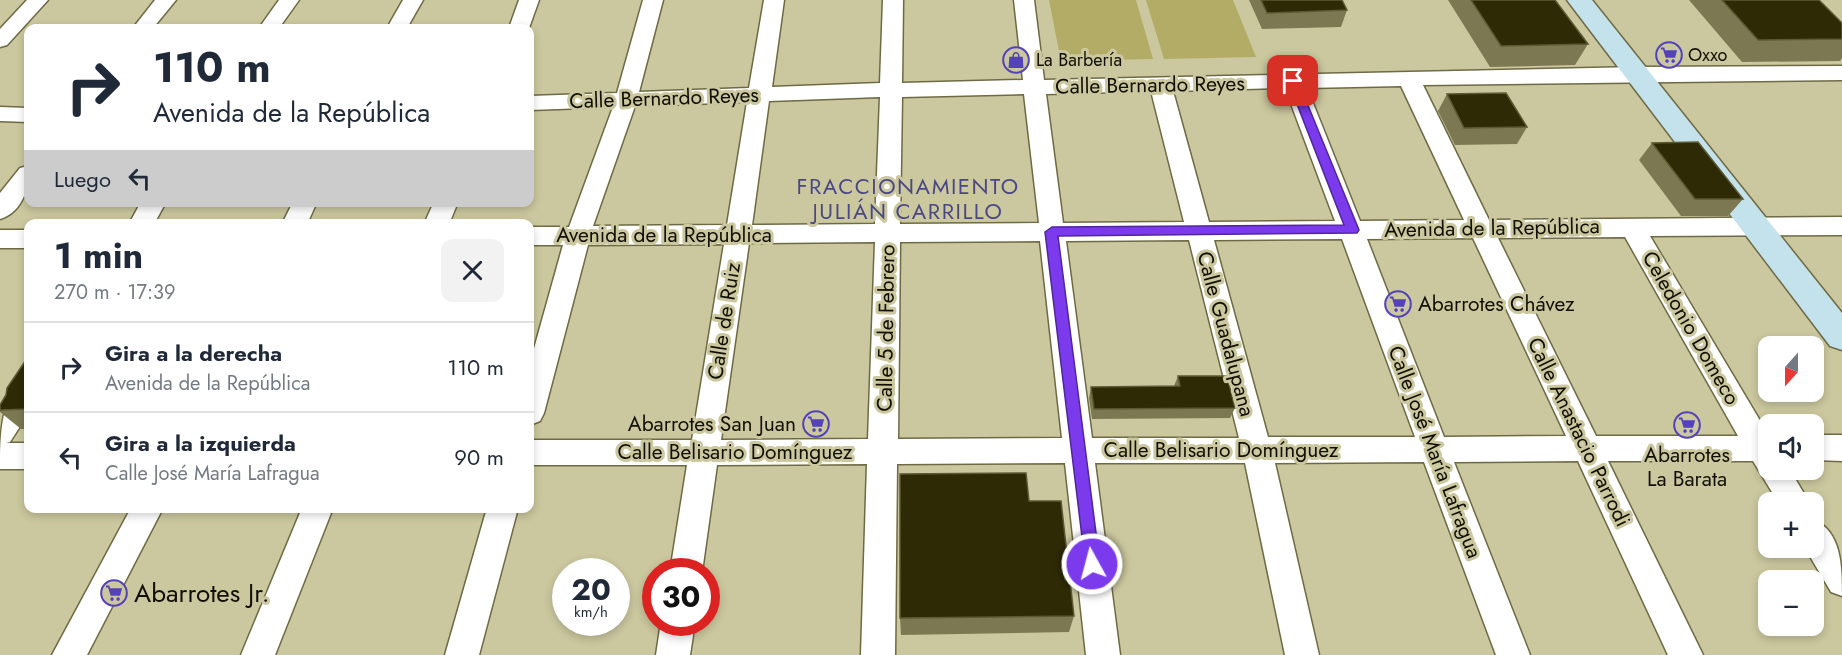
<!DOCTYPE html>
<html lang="es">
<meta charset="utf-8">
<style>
:root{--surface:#fff;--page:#f2f2f3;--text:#1f2937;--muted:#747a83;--line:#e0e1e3}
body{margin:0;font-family:Jost,sans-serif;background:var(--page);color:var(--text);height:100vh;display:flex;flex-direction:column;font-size:22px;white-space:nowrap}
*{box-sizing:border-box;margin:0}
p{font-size:20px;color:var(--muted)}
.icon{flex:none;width:33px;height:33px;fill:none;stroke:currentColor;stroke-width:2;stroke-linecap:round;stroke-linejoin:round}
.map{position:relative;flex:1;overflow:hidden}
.sheet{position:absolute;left:24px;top:219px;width:510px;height:294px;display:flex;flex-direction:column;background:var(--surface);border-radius:12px;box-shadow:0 3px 9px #0003}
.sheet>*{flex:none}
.hud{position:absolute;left:24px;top:24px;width:510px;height:183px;border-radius:12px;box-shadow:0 3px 9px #0003;background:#fff;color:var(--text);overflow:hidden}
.needle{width:39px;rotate:201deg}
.fabs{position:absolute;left:1758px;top:336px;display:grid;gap:12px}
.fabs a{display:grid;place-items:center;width:66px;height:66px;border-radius:12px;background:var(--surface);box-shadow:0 3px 9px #0003;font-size:30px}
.speed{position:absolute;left:552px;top:558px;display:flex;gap:12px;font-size:30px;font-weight:700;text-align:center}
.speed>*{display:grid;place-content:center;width:78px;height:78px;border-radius:50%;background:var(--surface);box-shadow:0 3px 9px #0003;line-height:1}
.speed small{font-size:15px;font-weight:400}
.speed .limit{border:9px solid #d22;background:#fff;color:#111}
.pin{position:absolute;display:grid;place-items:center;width:51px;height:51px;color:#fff;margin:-26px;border-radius:12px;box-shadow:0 3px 9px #0006}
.me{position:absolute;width:66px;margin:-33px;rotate:353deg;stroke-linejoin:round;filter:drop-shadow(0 0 4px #0008)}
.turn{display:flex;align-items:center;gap:21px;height:126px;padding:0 30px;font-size:27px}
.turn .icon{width:78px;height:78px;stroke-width:2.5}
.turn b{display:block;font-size:42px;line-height:51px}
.then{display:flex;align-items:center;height:57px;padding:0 30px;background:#0003;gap:12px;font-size:22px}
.round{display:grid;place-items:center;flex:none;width:63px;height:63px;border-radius:12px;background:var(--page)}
.head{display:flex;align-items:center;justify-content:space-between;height:102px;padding:0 30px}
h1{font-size:36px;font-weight:700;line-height:45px}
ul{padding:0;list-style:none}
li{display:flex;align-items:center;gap:18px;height:90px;padding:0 30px;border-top:2px solid var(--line)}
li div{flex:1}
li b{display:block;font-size:22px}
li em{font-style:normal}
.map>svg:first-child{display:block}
.green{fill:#b3ac66}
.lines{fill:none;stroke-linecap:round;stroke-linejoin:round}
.street-casing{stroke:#6d6a44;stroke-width:3}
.secondary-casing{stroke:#6d6a44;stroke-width:3}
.street{fill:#fff;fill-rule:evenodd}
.secondary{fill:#c4e2ec;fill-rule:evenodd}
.wall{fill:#7c7952}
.building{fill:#2e2a05;stroke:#5d5933;stroke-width:1.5}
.route{fill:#7c3aed;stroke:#51269a;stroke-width:1.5}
.labels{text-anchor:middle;stroke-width:6;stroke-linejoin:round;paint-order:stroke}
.far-poi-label{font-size:18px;fill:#110f03;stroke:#cbc89f;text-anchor:start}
.street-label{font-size:21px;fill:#110f03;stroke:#cbc89f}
.poi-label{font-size:21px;fill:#110f03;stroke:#cbc89f;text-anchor:start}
.neighbourhood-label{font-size:22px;letter-spacing:1.5px;fill:#4a4785;stroke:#cbc89f}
.near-poi-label{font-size:26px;fill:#110f03;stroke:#cbc89f;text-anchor:start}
</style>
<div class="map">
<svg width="1842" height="655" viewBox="0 0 1842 655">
<rect width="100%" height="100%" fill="#cbc89f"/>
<g class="green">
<polygon points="1049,0 1136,0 1153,59 1061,61"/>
<polygon points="1146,0 1233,0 1256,57 1164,59"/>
</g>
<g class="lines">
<g class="street-casing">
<g id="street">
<polygon points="27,0 48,0 7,45 0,47 0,29"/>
<polygon points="155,0 176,0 153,28 133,28"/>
<polygon points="279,0 299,0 279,28 259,28"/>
<polygon points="403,0 423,0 407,28 387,28"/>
<polygon points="519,0 539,0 529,28 509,28"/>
<path d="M643 0H663L639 92 749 88 764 0H784L772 87 880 83 883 0H903L902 83 1023 80 1014 0H1034L1044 80 1638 67 1842 66V80L1423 85 1489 220 1842 217V235L1650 236 1768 434V470H1790L1809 502H1778L1753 461H1608L1703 655H1668L1578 461 1454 462 1530 655H1496L1424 462 1275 463 1319 655H1285L1245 463H1095L1120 655H1086L1065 463 897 464 895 655H861L867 464 717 465 702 572H670L687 465H530V440H692L724 244 588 245 544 413 540 421 530 425V363L563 245H530V227H569L613 107 530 110V96L617 93ZM1401 86 1464 220 1360 221 1307 88ZM1285 88 1335 221 1209 222 1173 91ZM1151 91 1184 222 1063 223 1046 94ZM1024 94 1039 223 900 224 902 97ZM880 97 875 224 752 225 769 101ZM747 102 727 225 593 226 635 106ZM1625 237 1738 436H1596L1498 238ZM1473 238 1566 436 1444 437 1367 239ZM1342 239 1415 437H1268L1214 240ZM1189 240 1239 438H1092L1066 241ZM1040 241 1062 438 898 439 900 242ZM875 242 868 439 721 440 749 243Z"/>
<polygon points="0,107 28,108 28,122 0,121"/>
<path d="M28 166C30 186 23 212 0 219V193L20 168Z"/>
<polygon points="141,202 166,202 154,224 129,224"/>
<polygon points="293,202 317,202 307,224 282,224"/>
<polygon points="434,202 458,202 449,224 424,224"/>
<rect x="0" y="230" width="28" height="18"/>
<path d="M28 379V414L10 442 6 443H28V469H0C0 438 0 392 28 379Z"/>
<polygon points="1814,435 1842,435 1842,461 1814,460"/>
<polygon points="131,508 163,508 87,655 52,655"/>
<polygon points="302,508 333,508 275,655 241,655"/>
<polygon points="487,508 518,508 479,655 445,655"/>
<path d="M1814 520C1842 532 1842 568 1842 596L1831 592 1805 548H1814Z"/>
<polygon points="661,622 695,622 690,655 656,655"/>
</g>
</g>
<g class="secondary-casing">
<polygon id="secondary" points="1567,0 1592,0 1842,313 1842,350 1830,346"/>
</g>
<use href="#street" class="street"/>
<use href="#secondary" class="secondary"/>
</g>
<g class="wall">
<polygon points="1249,0 1342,0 1347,10 1341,27 1262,29"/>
<polygon points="1448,0 1555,0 1588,44 1575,65 1490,67"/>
<polygon points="1689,0 1819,0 1842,23 1842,58 1840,61 1742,62"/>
<polygon points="1447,94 1527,127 1517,144 1455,145 1438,111"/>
<polygon points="1652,143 1743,199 1728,216 1681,216 1639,160"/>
<polygon points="28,357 28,429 21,429 0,412 0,405"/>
<polygon points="1178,376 1235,408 1230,418 1092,419 1089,398 1091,387 1174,386"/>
<polygon points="1029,501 1074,616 1069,632 901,635 900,618"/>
</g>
<g class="building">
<polygon points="1261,0 1342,0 1347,10 1267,13"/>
<polygon points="1471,0 1555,0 1588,44 1501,46"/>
<polygon points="1722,0 1819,0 1842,23 1842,39 1758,40"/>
<polygon points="1506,93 1527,127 1464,128 1447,94"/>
<polygon points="1698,142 1743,199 1695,199 1652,143"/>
<polygon points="28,357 28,409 0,410 0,405 6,395 7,388"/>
<polygon points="1178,376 1227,376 1235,408 1094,409 1091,387 1180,386"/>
<polygon points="1026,473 1029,501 1061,501 1074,616 900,618 900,474"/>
</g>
<polygon class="route" points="1293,78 1298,81 1359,230 1357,233 1058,236 1100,564 1097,570 1092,572 1086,570 1045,232 1052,227 1344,225 1288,81"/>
<defs>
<g id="supermarket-ring" transform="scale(1.35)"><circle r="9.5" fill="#cbc89f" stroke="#5342b9" stroke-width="1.5"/><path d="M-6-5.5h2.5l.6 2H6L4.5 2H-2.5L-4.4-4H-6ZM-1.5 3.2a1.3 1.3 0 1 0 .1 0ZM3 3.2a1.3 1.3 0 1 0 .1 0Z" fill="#5342b9"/></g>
<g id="shop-ring" transform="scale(1.35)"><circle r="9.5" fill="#cbc89f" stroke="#5342b9" stroke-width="1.5"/><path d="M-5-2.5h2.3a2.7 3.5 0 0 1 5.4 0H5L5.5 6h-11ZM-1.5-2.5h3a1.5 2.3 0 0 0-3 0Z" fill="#5342b9"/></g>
</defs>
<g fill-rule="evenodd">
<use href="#supermarket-ring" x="1669" y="55"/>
<use href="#shop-ring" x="1016" y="60"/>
<use href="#supermarket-ring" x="1398" y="304"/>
<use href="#supermarket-ring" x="816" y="424"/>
<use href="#supermarket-ring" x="1687" y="425"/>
<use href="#supermarket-ring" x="114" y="593"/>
</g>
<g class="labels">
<g class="far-poi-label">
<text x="1688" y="61">Oxxo</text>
<text x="1036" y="66">La Barbería</text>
</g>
<g class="street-label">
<text transform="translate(1150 85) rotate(-1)" y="7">Calle Bernardo Reyes</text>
<text transform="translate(664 98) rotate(-2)" y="7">Calle Bernardo Reyes</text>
<text transform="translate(1492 228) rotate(-1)" y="7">Avenida de la República</text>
<text x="664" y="242">Avenida de la República</text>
<text transform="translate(724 321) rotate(-81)" y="7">Calle de Ruiz</text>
<text transform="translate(886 328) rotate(-89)" y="7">Calle 5 de Febrero</text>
<text transform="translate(1691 328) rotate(60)" y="7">Celedonio Domeco</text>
<text transform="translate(1226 334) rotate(75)" y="7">Calle Guadalupana</text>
<text transform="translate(1579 432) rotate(64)" y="7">Calle Anastacio Parrodi</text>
<text x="1221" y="457">Calle Belisario Domínguez</text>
<text x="735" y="459">Calle Belisario Domínguez</text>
<text transform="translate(1435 452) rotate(69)" y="7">Calle José María Lafragua</text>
</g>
<g class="poi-label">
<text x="1418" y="311">Abarrotes Chávez</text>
<text x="796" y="431" text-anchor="end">Abarrotes San Juan</text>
<text x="1687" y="462" text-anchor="middle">Abarrotes<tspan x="1687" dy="24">La Barata</tspan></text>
</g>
<g class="neighbourhood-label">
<text x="908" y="194">FRACCIONAMIENTO<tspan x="908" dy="25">JULIÁN CARRILLO</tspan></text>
</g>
<g class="near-poi-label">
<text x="134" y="602">Abarrotes Jr.</text>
</g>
</g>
</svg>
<div class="fabs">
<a><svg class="needle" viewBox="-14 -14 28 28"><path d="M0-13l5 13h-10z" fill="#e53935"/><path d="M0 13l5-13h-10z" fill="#747a83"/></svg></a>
<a><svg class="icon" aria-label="sound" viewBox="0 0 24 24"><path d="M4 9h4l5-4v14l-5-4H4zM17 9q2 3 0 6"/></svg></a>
<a>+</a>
<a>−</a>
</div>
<div class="speed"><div>20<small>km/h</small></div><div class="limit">30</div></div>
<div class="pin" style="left:1293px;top:81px;background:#d93025"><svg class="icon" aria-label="arrive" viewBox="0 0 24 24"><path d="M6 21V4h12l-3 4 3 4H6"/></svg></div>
<svg class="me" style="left:1092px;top:564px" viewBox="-20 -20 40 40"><circle r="17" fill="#7c3aed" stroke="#fff" stroke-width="3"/><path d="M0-11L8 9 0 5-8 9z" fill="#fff"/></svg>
<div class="hud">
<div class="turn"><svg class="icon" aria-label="right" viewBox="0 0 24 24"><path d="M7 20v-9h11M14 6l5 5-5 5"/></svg><div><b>110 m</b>Avenida de la República</div></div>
<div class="then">Luego<svg class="icon" aria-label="left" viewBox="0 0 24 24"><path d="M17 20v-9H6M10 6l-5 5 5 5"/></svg></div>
</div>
<section class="sheet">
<div class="head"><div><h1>1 min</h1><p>270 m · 17:39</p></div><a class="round"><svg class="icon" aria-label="close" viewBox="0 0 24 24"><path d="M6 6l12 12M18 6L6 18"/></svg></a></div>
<ul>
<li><svg class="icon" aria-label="right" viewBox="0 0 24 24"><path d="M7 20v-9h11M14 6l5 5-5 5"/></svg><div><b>Gira a la derecha</b><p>Avenida de la República</p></div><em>110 m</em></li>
<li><svg class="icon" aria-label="left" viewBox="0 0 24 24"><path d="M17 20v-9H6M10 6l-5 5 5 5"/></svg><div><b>Gira a la izquierda</b><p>Calle José María Lafragua</p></div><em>90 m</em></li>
</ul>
</section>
</div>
